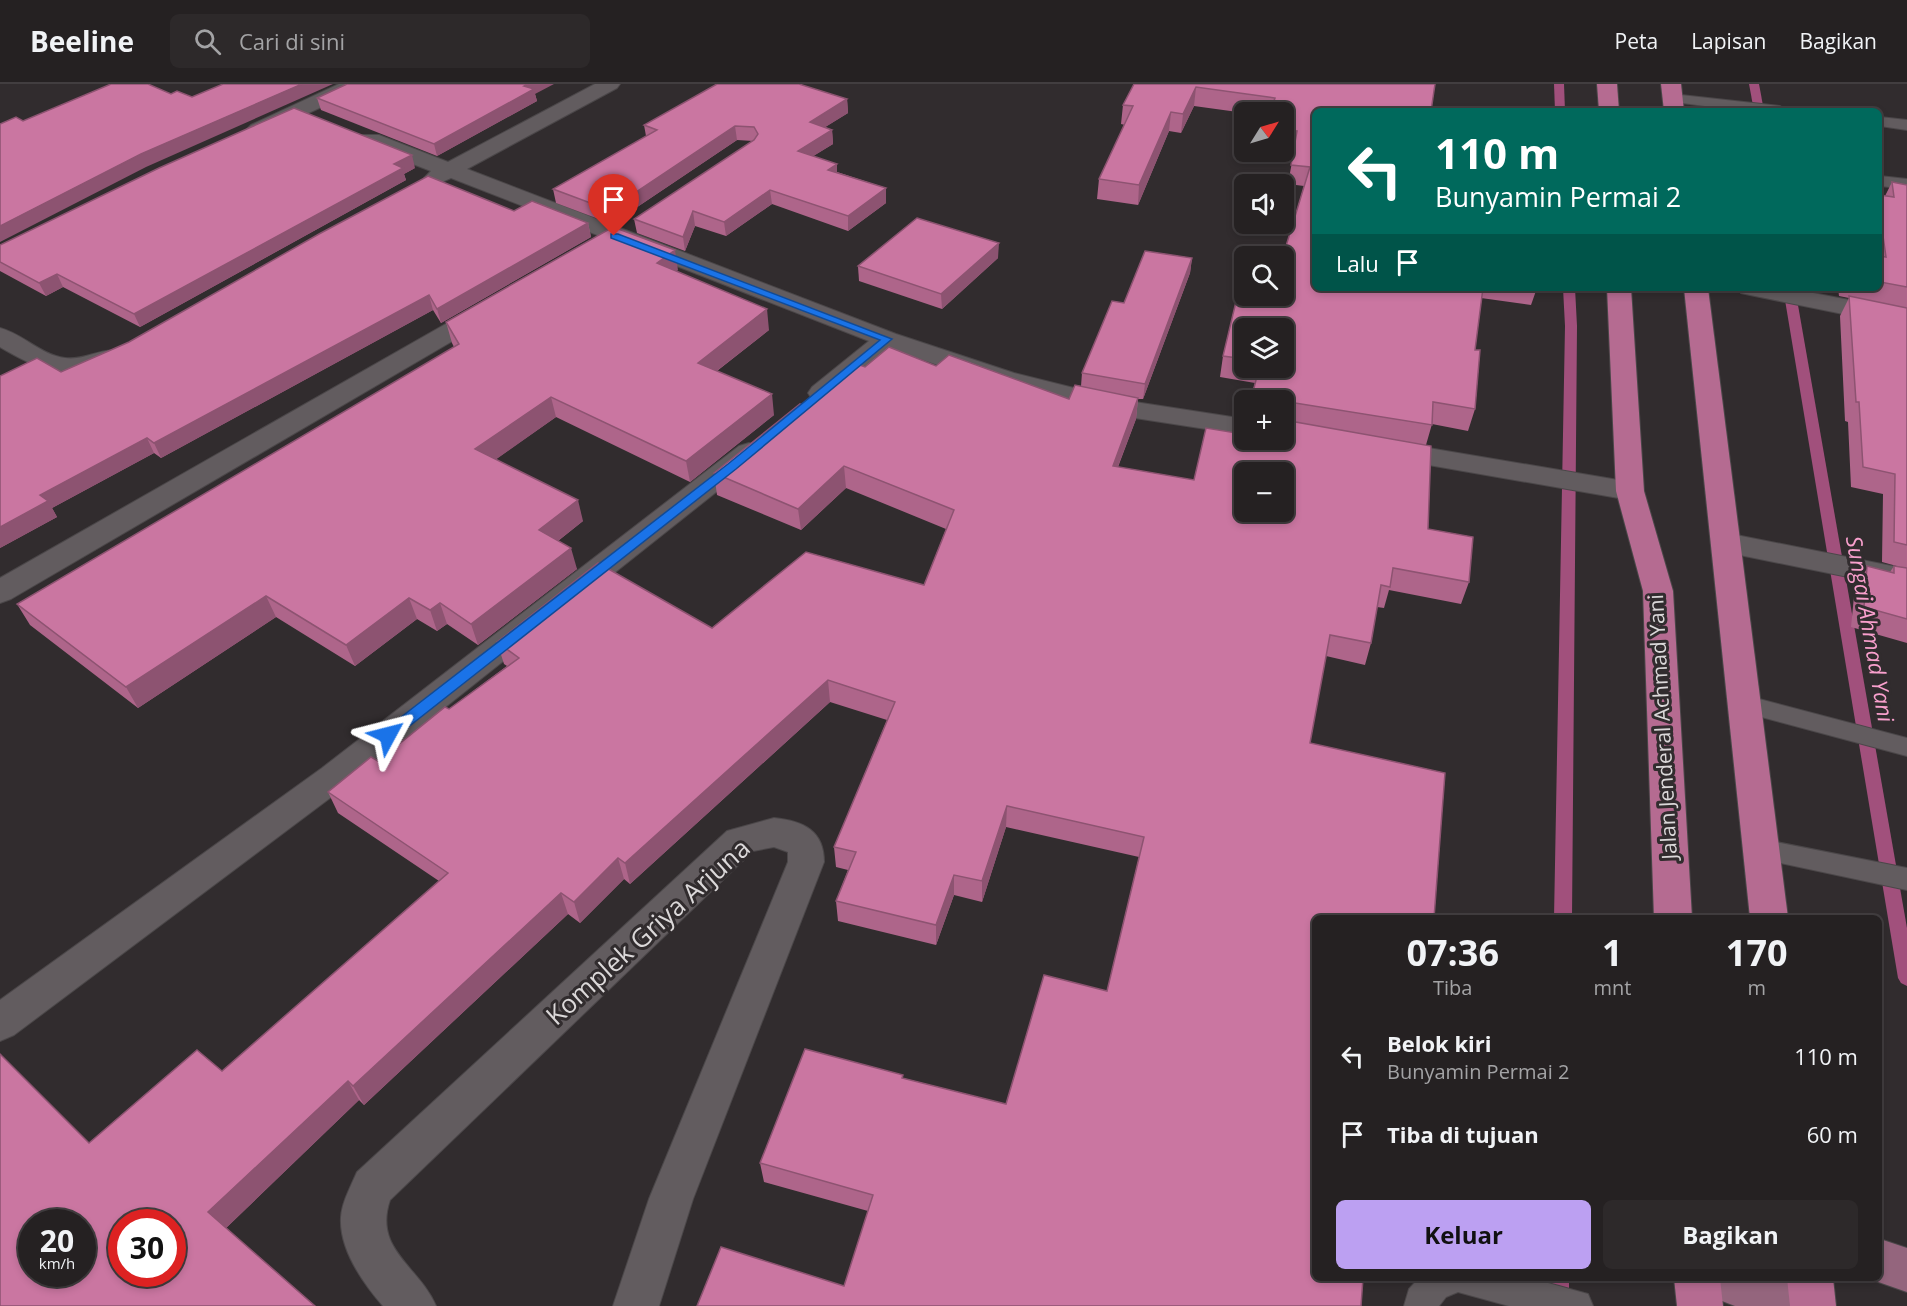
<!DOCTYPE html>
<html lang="id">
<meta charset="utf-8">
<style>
:root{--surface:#252122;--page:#2d292a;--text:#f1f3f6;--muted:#a3a3a5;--line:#423e40;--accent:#bca0f2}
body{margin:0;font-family:"Open Sans",sans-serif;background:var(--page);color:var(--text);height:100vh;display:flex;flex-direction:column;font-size:22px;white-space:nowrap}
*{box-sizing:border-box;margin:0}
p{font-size:20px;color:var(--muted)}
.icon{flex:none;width:33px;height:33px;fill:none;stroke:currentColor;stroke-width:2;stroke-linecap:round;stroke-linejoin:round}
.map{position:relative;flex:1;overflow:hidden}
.drawer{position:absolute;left:1312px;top:831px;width:570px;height:366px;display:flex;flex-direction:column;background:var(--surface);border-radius:9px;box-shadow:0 3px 9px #0003,0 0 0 2px var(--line)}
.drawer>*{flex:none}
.banner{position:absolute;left:1312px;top:24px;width:570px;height:183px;border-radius:9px;box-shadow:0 3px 9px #0003,0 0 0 2px var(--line);background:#00695c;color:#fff;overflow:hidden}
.needle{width:39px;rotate:53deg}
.fabs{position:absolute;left:1234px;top:18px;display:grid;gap:12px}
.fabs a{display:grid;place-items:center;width:60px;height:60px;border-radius:9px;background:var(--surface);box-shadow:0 3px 9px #0003,0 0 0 2px var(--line);font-size:30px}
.speed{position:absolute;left:18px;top:1125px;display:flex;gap:12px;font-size:30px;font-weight:700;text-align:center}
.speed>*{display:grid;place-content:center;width:78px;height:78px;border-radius:50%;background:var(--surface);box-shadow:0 3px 9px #0003,0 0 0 2px var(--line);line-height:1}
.speed small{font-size:15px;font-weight:400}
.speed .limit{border:9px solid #d22;background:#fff;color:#111}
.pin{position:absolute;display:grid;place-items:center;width:51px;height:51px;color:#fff;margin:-62px -26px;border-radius:50% 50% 50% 0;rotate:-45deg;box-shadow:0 0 6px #0007}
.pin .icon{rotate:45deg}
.me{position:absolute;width:66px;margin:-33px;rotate:52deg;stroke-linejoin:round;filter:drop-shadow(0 0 4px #0008)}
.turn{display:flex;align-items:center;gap:21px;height:126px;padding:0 24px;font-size:27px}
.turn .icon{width:78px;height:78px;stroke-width:2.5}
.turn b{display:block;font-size:42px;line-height:51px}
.then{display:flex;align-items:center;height:57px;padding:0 24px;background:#0003;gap:12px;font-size:22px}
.eta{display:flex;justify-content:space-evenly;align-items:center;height:102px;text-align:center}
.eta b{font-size:36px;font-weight:700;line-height:42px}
.cta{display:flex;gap:12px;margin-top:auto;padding:12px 24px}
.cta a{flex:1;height:69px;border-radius:9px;background:var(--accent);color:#111;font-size:24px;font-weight:700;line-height:69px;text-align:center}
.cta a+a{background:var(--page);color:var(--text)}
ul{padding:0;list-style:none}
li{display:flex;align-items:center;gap:18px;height:78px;padding:0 24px}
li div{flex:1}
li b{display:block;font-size:22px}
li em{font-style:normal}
header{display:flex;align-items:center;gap:36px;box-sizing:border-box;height:84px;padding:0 30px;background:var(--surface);border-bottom:2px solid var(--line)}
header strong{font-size:28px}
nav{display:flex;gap:33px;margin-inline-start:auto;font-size:21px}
.search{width:420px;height:54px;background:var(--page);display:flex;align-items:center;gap:15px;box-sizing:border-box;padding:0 21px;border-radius:9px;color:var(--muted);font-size:22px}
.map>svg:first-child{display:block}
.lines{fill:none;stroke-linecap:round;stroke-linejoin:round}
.stream{fill:#a1507c;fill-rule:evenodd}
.lane-casing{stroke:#4b4749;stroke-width:2}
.street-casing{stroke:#4b4749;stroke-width:2}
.primary-casing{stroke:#4b4749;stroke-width:2}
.highway-casing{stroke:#4b4749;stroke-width:2}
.lane{fill:#625c5f;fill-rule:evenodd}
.street{fill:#625c5f;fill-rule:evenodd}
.primary{fill:#94657d;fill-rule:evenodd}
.highway{fill:#b56b91;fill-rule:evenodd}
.wall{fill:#ae658a;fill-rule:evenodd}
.shaded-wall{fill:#8d5371}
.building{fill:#ca76a1;stroke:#8d5371;stroke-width:1.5;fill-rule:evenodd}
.route{fill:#1a73e8;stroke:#114b97;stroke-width:1.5}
.labels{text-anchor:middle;stroke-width:6;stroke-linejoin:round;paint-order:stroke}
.street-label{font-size:21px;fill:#dbd8d9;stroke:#312c2e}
.water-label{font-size:22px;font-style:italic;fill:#f9a0cd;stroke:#312c2e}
.near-street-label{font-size:26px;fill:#dbd8d9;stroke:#312c2e}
</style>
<header>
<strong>Beeline</strong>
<div class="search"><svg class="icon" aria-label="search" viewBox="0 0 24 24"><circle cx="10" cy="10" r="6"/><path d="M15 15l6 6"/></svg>Cari di sini</div>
<nav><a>Peta</a><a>Lapisan</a><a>Bagikan</a></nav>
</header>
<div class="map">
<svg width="1907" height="1222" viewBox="0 0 1907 1222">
<rect width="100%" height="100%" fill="#312c2e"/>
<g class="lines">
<g class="stream">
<polygon points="1554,0 1564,0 1565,27 1555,27"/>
<polygon points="1749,0 1759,0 1764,27 1754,27"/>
<polygon points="1563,204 1575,204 1577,242 1572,834 1554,834 1565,242"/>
<polygon points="1783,204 1795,204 1907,844 1907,902 1901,899 1898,894"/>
<rect x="1549" y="1194" width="20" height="28"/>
</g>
<g class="lane-casing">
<g id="lane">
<polygon points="1672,10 1780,22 1788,27 1742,27 1667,17 1665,14"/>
<polygon points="1880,33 1907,36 1907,46 1880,42"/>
<polygon points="1880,92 1907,95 1907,105 1880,102"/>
<polygon points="1744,611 1907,654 1907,672 1735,626 1732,620 1735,614"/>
<polygon points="1761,755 1907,784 1907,806 1752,773 1748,766 1752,759"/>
<polygon points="1419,1194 1530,1194 1588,1210 1593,1222 1509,1222 1458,1208 1446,1213 1439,1222 1404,1222 1409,1205"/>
</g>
</g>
<g class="street-casing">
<g id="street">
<polygon points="339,0 366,0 363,4 265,49 251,49 247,45 251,41"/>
<polygon points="595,0 620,0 617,4 467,85 896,250 1014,289 1122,316 1245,335 1245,351 1122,332 996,301 891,265 830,315 821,317 812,315 808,309 812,303 869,257 451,94 435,101 427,99 424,94 431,87 363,61 360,56 363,51 379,51 448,78"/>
<polygon points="1738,204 1787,204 1907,227 1907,243 1750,211 1741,209"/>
<polygon points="488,219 497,221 500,226 497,231 11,515 0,519 0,494 479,221"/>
<path d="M0 244C23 250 41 271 65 274 85 277 101 263 120 267L124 273C119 281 109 284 99 286 61 296 32 282 0 263Z"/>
<polygon points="1387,357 1630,398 1640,401 1644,407 1640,413 1630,416 1377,372 1373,366 1377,360"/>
<polygon points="749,359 759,362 763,368 759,374 346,702 14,951 0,957 0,916 322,684 739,362"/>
<polygon points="1726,449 1907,485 1907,505 1715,466 1711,459 1715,452"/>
<path d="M774 734C804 737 824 747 824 778L693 1115 659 1222H613L649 1115 788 778V768L774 763 753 767 390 1116C373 1166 419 1182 436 1222H383C363 1199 339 1165 341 1133 342 1118 351 1102 357 1088L727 747Z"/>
</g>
</g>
<g class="primary-casing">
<g id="primary">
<polygon points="1880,1155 1907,1164 1907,1208 1867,1194 1880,1194"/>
<polygon points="1697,1194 1784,1194 1815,1206 1822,1222 1735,1222 1704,1210"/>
</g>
</g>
<g class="highway-casing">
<g id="highway">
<polygon points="1597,0 1617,0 1619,27 1599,27"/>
<polygon points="1661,0 1681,0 1684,27 1664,27"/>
<polygon points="1607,204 1631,204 1644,407 1673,507 1692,834 1654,834 1643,507 1616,407"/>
<polygon points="1684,204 1708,204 1788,834 1750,834"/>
<polygon points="1674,1194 1720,1194 1723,1222 1677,1222"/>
<polygon points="1787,1194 1833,1194 1836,1222 1790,1222"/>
</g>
</g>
<use href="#lane" class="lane"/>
<use href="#street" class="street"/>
<use href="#primary" class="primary"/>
<use href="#highway" class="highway"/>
</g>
<g class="wall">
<path d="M1134 0H1435L1431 27H1316V204H1537L1531 221 1481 214 1475 266H1480L1475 325 1468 347 1432 340 1426 361 1431 362 1428 445 1473 453 1469 498 1461 520 1389 506 1384 524 1377 523 1371 559 1365 581 1326 572 1310 659 1445 689 1434 834H1316V1194H1363L1361 1222H697L721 1163 844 1202 868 1127 764 1098 760 1079 805 965 903 991V994L1006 1020 1044 891 1107 907 1139 773 1006 743 982 818 954 811 936 861 838 837 836 817 848 786 836 783 834 763 887 636 830 618 630 800 624 795 580 839 568 830 364 1021 359 1016 226 1144 315 1222H0V970L89 1059 197 966 222 987 439 797 338 729 328 708 371 673 378 677 445 623 449 625 507 582 504 580 497 558 598 479 712 544 806 468 924 501 946 445 846 404 801 446 717 411 714 389 800 320 804 322 857 280 865 283 889 263 936 282 949 271 1069 315 1075 301 1081 302 1082 289 1112 217 1124 219 1145 167 1192 174 1190 189 1143 315H1138L1136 335 1118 383 1194 396 1206 344 1242 350 1245 337V356H1284V316H1250L1255 299 1220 293 1223 272 1245 180V212H1284V172H1283L1304 102 1288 100 1294 67 1284 66V28H1245V29L1194 22 1181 49 1169 47 1138 121 1097 115 1099 95 1125 41 1121 40 1123 21ZM1245 244H1284V284H1245ZM1245 388H1284V428H1245ZM32 1138H82V1190H32ZM122 1138H172V1190H122Z"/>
<polygon points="535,10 537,17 437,72 321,26 317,14"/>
<polygon points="847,15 848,29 825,43 832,46 833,60 813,72 837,88 886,104 886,119 848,147 772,120 726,152 695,142 685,167 637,149 634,135 753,57 737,56 612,140 556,119 553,105 646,52 644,41"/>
<polygon points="415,84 404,90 406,96 140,243 63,203 46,212 0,187 0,161"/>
<polygon points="1892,98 1907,101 1907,559 1851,543 1855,502 1867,482 1890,488 1894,482 1904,484 1882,478 1883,410 1851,403 1848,338 1845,337 1840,232 1849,214 1839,212 1838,204 1880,204 1880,111 1885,112"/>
<polygon points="514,127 588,139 591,153 441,239 433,226 161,374 154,369 52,424 57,433 0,464 61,288"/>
<polygon points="998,174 942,225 859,197 858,182"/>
<polygon points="678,186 676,187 769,246 717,287 774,331 690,398 556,333 496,375 583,437 558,457 577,485 478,561 447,540 437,547 417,535 355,582 276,533 138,624 30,541 17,520 454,263 452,259 446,238"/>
</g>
<g class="shaded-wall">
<polygon points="302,0 333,0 146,83 0,158 0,142 141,70"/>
<polygon points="528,0 554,0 535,10 537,17 437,72 434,60"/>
<polygon points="1196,3 1194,22 1181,49 1183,30"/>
<polygon points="847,15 848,29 811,52 810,38"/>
<polygon points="1171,28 1169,47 1138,121 1139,101"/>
<polygon points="735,42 737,56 612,140 609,126"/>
<polygon points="832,46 833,60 799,81 798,67"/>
<polygon points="412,71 415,84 404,90 406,96 140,243 134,230 394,80"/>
<polygon points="837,80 837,94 828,86"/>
<polygon points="886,104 886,119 848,147 848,132"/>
<polygon points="770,106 772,120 726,152 724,138"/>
<polygon points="693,127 695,142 685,167 683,153"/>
<polygon points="588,139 591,153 441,239 437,225"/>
<polygon points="999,159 998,174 942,225 941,210"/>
<polygon points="675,166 678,186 660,199 657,179"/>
<polygon points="1192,174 1190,189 1143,315 1145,300"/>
<polygon points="57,190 63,203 46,212 39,199"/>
<polygon points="429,211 433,226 161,374 154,359"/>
<polygon points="767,225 769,246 701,299 698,279"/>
<polygon points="772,310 774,331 690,398 686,377"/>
<polygon points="551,313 556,333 481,386 475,365"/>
<polygon points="1138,314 1136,335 1110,403 1113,382"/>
<polygon points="1289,318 1284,343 1284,330 1286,320"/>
<polygon points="147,354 154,369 52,424 57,433 0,464 0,443 40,411"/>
<polygon points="844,382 846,404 801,446 798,425"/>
<polygon points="578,416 583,437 545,467 539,446"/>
<polygon points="571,464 577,485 478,561 471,540"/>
<polygon points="266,512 276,533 138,624 126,603"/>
<polygon points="409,514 417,535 355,582 346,561"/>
<polygon points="440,519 447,540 437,547 430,526"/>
<polygon points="828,596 830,618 630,800 625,779"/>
<polygon points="1007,722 1006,743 982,818 982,797"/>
<polygon points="618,774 624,795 580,839 574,818"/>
<polygon points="954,791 954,811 936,861 936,841"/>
<polygon points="561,809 568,830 364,1021 353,1002"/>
<polygon points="348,997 359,1016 224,1146 208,1128"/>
</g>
<g class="building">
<polygon points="111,0 148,0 171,10 177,7 192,13 223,0 302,0 141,70 0,142 0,40 16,33 23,37"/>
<polygon points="347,0 528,0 524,2 534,5 434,60 317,14"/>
<polygon points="717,0 799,0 847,15 810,38 832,46 798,67 837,80 828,86 886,104 848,132 770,106 724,138 693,127 683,153 634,135 754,56 758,50 754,43 735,42 609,126 553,105 657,46 644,41"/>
<polygon points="1134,0 1435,0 1431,27 1316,27 1316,204 1483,204 1475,266 1480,266 1475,325 1433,318 1432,341 1289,318 1286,320 1286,333 1284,333 1284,316 1251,316 1259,284 1284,284 1284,244 1245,244 1245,275 1223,272 1245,180 1245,212 1284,212 1284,172 1283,172 1310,83 1291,81 1297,47 1284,46 1284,28 1270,28 1275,14 1196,3 1183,30 1171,28 1139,101 1099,95 1133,22 1123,21"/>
<polygon points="294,24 412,71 394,80 403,84 134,230 57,190 39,199 0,178 0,161 159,84"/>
<polygon points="428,92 514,127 532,117 588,139 437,225 429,211 154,359 147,354 40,411 48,417 0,443 0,292 37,274 61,288 129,258 319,150"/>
<polygon points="1892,98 1907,101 1907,203 1880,198 1880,172 1886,173 1880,131 1880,111 1894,113"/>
<polygon points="917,134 999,159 941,210 858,182"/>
<polygon points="613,143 675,166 657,179 767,225 698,279 772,310 686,377 551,313 475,365 578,416 539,446 571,464 471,540 440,519 430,526 409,514 346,561 266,512 126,603 17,520 459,260 446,238"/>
<polygon points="1145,167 1192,174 1145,300 1082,289 1112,217 1124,219"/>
<polygon points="1849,212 1907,224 1907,461 1894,458 1895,390 1863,383 1859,318 1856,318"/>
<path d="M889 263 936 282 949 271 1069 315 1075 301 1138 314 1113 382 1194 396 1206 344 1242 350 1245 337V356H1284V336L1431 362 1428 445 1473 453 1469 498 1393 484 1390 503 1381 501 1371 559 1330 551 1310 659 1445 689 1434 834H1316V1194H1363L1361 1222H697L721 1163 844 1202 873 1111 760 1079 805 965 903 991 902 994 1006 1020 1044 891 1107 907 1144 753 1007 722 982 797 954 791 936 841 836 817 856 768 834 763 895 618 828 596 625 779 618 774 574 818 561 809 353 1002 348 997 208 1128 315 1222H0V970L89 1059 197 966 222 987 448 789 328 708 371 673 378 677 445 623 449 625 519 574 497 558 598 479 712 544 806 468 924 501 954 426 844 382 798 425 714 389 800 320 804 322 857 280 865 283ZM1245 388H1284V428H1245ZM32 1138H82V1190H32ZM122 1138H172V1190H122Z"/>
<polygon points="1867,482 1894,489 1894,482 1907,484 1907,535 1864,523"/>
</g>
<polygon class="route" points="611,150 618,150 892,255 736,385 393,655 383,655 383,647 728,380 880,256 611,154"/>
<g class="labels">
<g class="street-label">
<text transform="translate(1663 643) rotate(-93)" y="7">Jalan Jenderal Achmad Yani</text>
</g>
<g class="water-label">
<text transform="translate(1870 545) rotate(80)" y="8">Sungai Ahmad Yani</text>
</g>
<g class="near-street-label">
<text transform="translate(648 848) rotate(-42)" y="9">Komplek Griya Arjuna</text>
</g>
</g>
</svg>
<div class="fabs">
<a><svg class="needle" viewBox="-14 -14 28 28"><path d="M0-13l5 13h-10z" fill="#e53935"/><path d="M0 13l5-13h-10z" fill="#a3a3a5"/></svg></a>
<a><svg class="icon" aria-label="sound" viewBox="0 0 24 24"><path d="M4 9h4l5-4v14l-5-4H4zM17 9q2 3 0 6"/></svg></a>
<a><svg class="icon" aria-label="search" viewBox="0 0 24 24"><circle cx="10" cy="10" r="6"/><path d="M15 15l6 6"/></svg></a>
<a><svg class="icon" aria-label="layers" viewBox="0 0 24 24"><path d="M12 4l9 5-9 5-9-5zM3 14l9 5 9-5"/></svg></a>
<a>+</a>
<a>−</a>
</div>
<div class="speed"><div>20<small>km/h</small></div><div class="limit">30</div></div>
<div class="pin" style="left:614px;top:152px;background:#d93025"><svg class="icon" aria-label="arrive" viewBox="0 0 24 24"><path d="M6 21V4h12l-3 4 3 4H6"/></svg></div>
<svg class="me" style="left:388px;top:651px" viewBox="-20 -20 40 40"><path d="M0-17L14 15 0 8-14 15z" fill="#1a73e8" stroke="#fff" stroke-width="4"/></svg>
<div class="banner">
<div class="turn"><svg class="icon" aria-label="left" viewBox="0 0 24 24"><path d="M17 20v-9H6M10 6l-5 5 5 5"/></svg><div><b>110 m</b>Bunyamin Permai 2</div></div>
<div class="then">Lalu<svg class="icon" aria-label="arrive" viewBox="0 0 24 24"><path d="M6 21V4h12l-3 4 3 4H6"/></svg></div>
</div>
<section class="drawer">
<div class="eta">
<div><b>07:36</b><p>Tiba</p></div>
<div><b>1</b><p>mnt</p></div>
<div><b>170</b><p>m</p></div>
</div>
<ul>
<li><svg class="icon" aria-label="left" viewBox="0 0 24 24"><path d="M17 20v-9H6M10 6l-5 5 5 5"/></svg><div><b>Belok kiri</b><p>Bunyamin Permai 2</p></div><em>110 m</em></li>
<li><svg class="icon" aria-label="arrive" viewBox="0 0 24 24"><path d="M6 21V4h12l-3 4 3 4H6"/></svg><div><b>Tiba di tujuan</b></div><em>60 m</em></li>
</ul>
<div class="cta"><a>Keluar</a><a>Bagikan</a></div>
</section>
</div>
